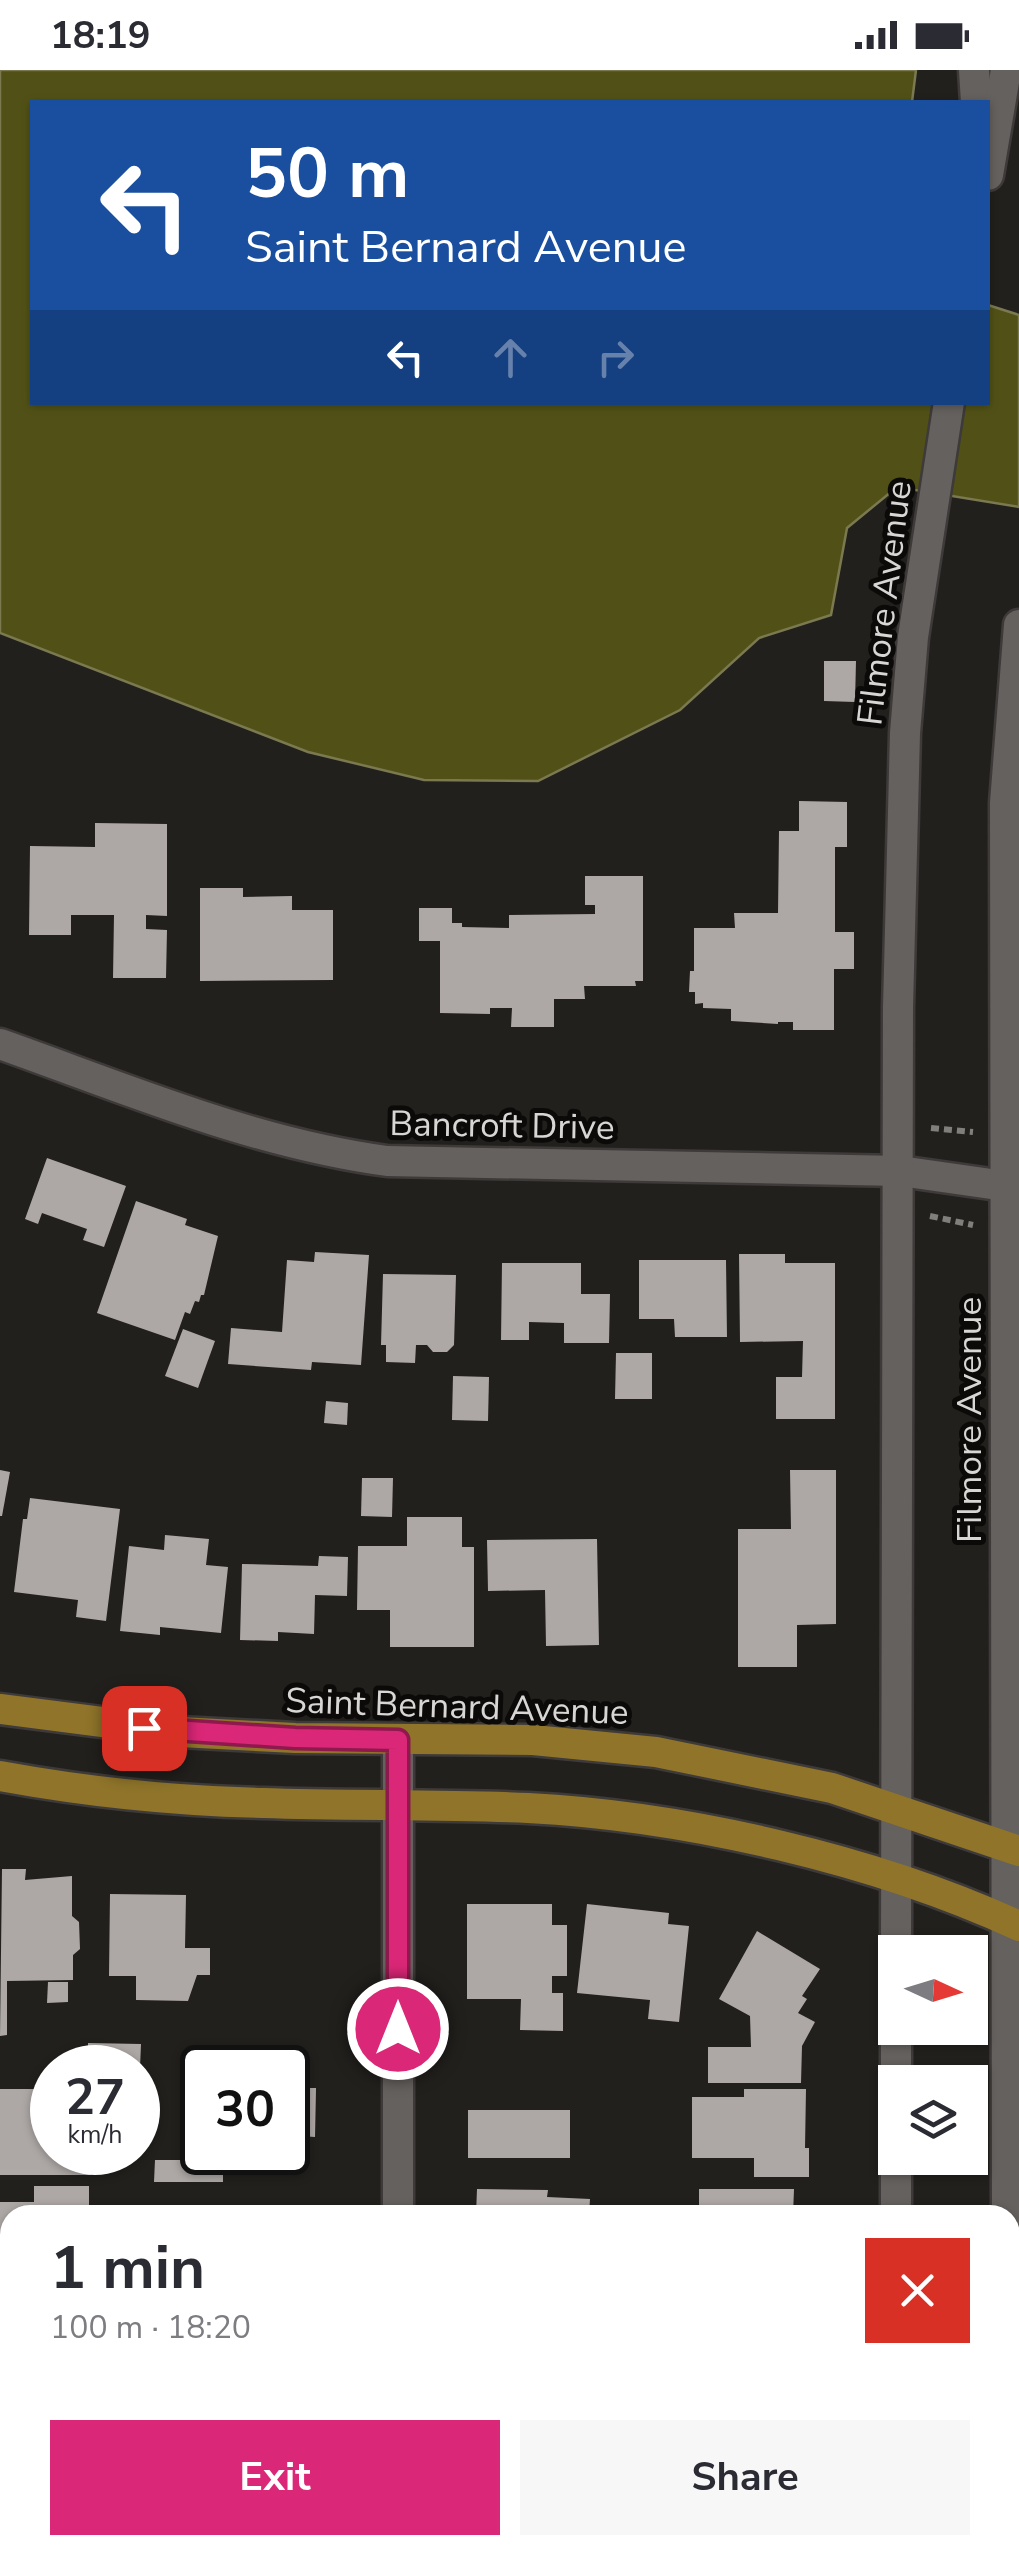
<!DOCTYPE html>
<meta charset="utf-8">
<style>
:root{--surface:#fff;--page:#f7f7f7;--text:#2b2b33;--muted:#7c7c81;--accent:#db2777}
body{margin:0;font-family:"Nunito Sans",sans-serif;background:var(--page);color:var(--text);height:100vh;display:flex;flex-direction:column;font-size:38px;white-space:nowrap}
*{box-sizing:border-box;margin:0}
p{font-size:32px;color:var(--muted)}
.icon{flex:none;width:55px;height:55px;fill:none;stroke:currentColor;stroke-width:2;stroke-linecap:round;stroke-linejoin:round}
.map{position:relative;flex:1;overflow:hidden}
.details{position:absolute;left:0px;top:2135px;width:1020px;height:350px;display:flex;flex-direction:column;background:var(--surface);border-radius:30px 30px 0 0;box-shadow:0 2px 8px #0004}
.details>*{flex:none}
.top-card{position:absolute;left:30px;top:30px;width:960px;height:305px;border-radius:0px;box-shadow:0 2px 8px #0004;background:#1a4fa0;color:#fff;overflow:hidden}
.needle{width:65px;rotate:94deg}
.tools{position:absolute;left:878px;top:1865px;display:grid;gap:20px}
.tools a{display:grid;place-items:center;width:110px;height:110px;border-radius:0px;background:var(--surface);box-shadow:0 2px 8px #0004;font-size:50px}
.speed{position:absolute;left:30px;top:1975px;display:flex;gap:20px;font-size:50px;font-weight:700;text-align:center}
.speed>*{display:grid;place-content:center;width:130px;height:130px;border-radius:50%;background:var(--surface);box-shadow:0 2px 8px #0004;line-height:1}
.speed small{font-size:25px;font-weight:400}
.speed .limit{border:5px solid #111;border-radius:15px;background:#fff;color:#111}
.pin{position:absolute;display:grid;place-items:center;width:85px;height:85px;color:#fff;margin:-42px;border-radius:20px;box-shadow:0 5px 15px #0006}
.me{position:absolute;width:110px;margin:-55px;rotate:0deg;stroke-linejoin:round;filter:drop-shadow(0 0 8px #0008)}
.turn{display:flex;align-items:center;gap:35px;height:210px;padding:0 50px;font-size:45px}
.turn .icon{width:130px;height:130px;stroke-width:2.5}
.turn b{display:block;font-size:70px;line-height:85px}
.lanes{display:flex;align-items:center;height:95px;padding:0 50px;background:#0003;justify-content:center;gap:50px;direction:ltr}
.lanes .off{opacity:.35}
.round{display:grid;place-items:center;flex:none;width:105px;height:105px;border-radius:0px;background:var(--page)}
.overview{display:flex;align-items:center;justify-content:space-between;height:170px;padding:0 50px}
h1{font-size:60px;font-weight:700;line-height:75px}
.button{display:flex;gap:20px;margin-top:auto;padding:20px 50px}
.button a{flex:1;height:115px;border-radius:0px;background:var(--accent);color:#fff;font-size:40px;font-weight:700;line-height:115px;text-align:center}
.button a+a{background:var(--page);color:var(--text)}
.status{display:flex;justify-content:space-between;align-items:center;height:70px;padding:0 50px;background:var(--surface);direction:ltr}
.status svg{height:28px;fill:currentColor}
.map>svg:first-child{display:block}
.water{fill:#515117;stroke:#7a7950;stroke-width:2.5}
.building{fill:#ada8a6}
.lines{fill:none;stroke-linecap:round;stroke-linejoin:round}
.minor-casing{stroke:#3d3a39;stroke-width:35}
.major-casing{stroke:#3d3a39;stroke-width:35}
.path{stroke:#817f7c;stroke-width:6;stroke-dasharray:8 5;stroke-linecap:butt}
.minor{stroke:#65615e;stroke-width:30}
.major{stroke:#8f742a;stroke-width:30}
.route-casing{stroke:#8e194d;stroke-width:25}
.route{stroke:#db2777;stroke-width:18}
.labels{text-anchor:middle;stroke-width:10;stroke-linejoin:round;paint-order:stroke}
.street-label{font-size:35px;fill:#d8d6d4;stroke:#0b0a09}
</style>
<div class="status"><b>18:19</b><svg viewBox="0 0 49 12"><path d="M0 12V9h3v3zM5 12V6h3v6zM10 12V3h3v9zM15 12V0h3v12zM26 1h20v11H26zM47 4h2v5h-2z"/></svg></div>
<div class="map">
<svg width="1019" height="2485" viewBox="0 0 1019 2485">
<rect width="100%" height="100%" fill="#22201d"/>
<polygon class="water" points="0,0 916,0 912,32 32,32 32,332 988,332 988,235 1019,245 1019,437 897,417 847,458 831,545 759,568 680,640 538,711 424,710 308,682 0,563"/>
<g class="building">
<polygon points="824,591 856,591 855,632 824,631"/>
<polygon points="799,731 847,732 847,777 835,777 835,862 854,862 854,899 834,899 834,960 793,960 793,952 778,952 778,954 731,951 731,939 703,938 703,933 695,934 695,922 689,922 690,901 694,901 694,858 735,858 734,843 778,843 779,761 799,761"/>
<polygon points="95,753 167,754 167,846 146,845 146,859 167,860 166,908 113,908 114,845 71,845 71,865 29,865 30,776 95,777"/>
<polygon points="585,806 643,806 643,911 635,911 636,916 584,916 585,929 554,929 554,957 511,957 512,938 490,938 490,944 440,943 440,871 419,871 419,838 452,838 452,853 462,853 462,857 509,858 509,845 595,844 595,835 585,835"/>
<polygon points="200,818 243,818 243,827 292,826 292,840 333,840 333,910 200,911"/>
<polygon points="47,1088 126,1116 104,1177 83,1170 87,1159 42,1143 38,1154 25,1149"/>
<polygon points="136,1131 187,1149 185,1155 218,1166 204,1225 201,1225 199,1232 195,1231 190,1244 185,1242 175,1270 97,1243"/>
<polygon points="315,1182 369,1185 361,1295 312,1292 311,1300 228,1294 231,1258 282,1262 287,1190 314,1192"/>
<polygon points="739,1184 785,1184 785,1193 835,1193 835,1349 776,1349 776,1307 802,1307 803,1271 740,1272"/>
<polygon points="639,1190 726,1190 727,1267 675,1267 674,1249 639,1249"/>
<polygon points="502,1193 581,1193 581,1224 610,1224 609,1273 564,1273 564,1253 529,1252 529,1270 501,1270"/>
<polygon points="383,1204 456,1205 454,1275 447,1282 433,1282 427,1275 416,1275 415,1293 386,1292 386,1275 381,1275"/>
<polygon points="183,1259 215,1271 198,1318 165,1306"/>
<polygon points="616,1283 652,1283 652,1329 615,1329"/>
<polygon points="453,1306 489,1307 488,1351 452,1350"/>
<polygon points="326,1331 348,1333 347,1355 324,1353"/>
<polygon points="0,1400 10,1402 2,1446 0,1446"/>
<polygon points="790,1400 836,1400 836,1554 797,1555 797,1597 738,1597 738,1459 791,1459"/>
<polygon points="362,1408 393,1408 392,1447 361,1446"/>
<polygon points="30,1428 120,1439 106,1551 76,1547 78,1530 14,1522 23,1449 27,1449"/>
<polygon points="407,1447 462,1447 462,1477 474,1477 474,1577 390,1577 390,1540 357,1540 358,1476 407,1476"/>
<polygon points="165,1465 209,1469 206,1495 228,1497 221,1563 160,1557 160,1565 120,1561 129,1476 164,1480"/>
<polygon points="597,1469 599,1575 546,1576 545,1520 488,1521 487,1470"/>
<polygon points="319,1486 348,1487 347,1526 315,1525 314,1564 278,1562 278,1571 240,1570 242,1494 318,1496"/>
<polygon points="2,1799 26,1799 25,1810 72,1806 72,1846 79,1852 80,1879 73,1885 73,1910 7,1911 7,1965 0,1966"/>
<polygon points="110,1824 186,1825 185,1878 210,1878 210,1905 197,1905 188,1931 136,1930 136,1906 109,1906"/>
<polygon points="467,1834 552,1834 552,1855 567,1855 567,1906 552,1906 552,1923 563,1923 563,1961 520,1960 521,1929 467,1929"/>
<polygon points="587,1834 669,1843 668,1854 689,1856 679,1952 648,1949 650,1930 577,1923"/>
<polygon points="757,1861 820,1899 802,1926 807,1929 798,1943 815,1952 802,1976 801,2013 708,2013 708,1977 751,1977 750,1946 719,1929"/>
<polygon points="48,1912 68,1912 68,1932 47,1933"/>
<polygon points="88,1973 141,1974 140,1998 88,1998"/>
<polygon points="288,2018 316,2018 315,2067 300,2066 300,2095 225,2093 225,2082 288,2082"/>
<polygon points="0,2019 52,2019 52,2082 91,2082 91,2105 0,2105"/>
<polygon points="744,2019 806,2019 805,2078 809,2078 809,2107 754,2107 754,2088 692,2088 692,2027 744,2027"/>
<rect x="468" y="2040" width="102" height="48"/>
<polygon points="155,2090 223,2090 223,2112 154,2112"/>
<polygon points="34,2116 89,2116 89,2145 10,2145 10,2209 0,2209 0,2132 34,2132"/>
<polygon points="477,2119 548,2120 547,2127 590,2129 589,2145 476,2145"/>
<polygon points="699,2119 794,2119 793,2145 699,2145"/>
<rect x="0" y="2220" width="10" height="50"/>
<rect x="0" y="2333" width="10" height="30"/>
<rect x="248" y="2475" width="70" height="10"/>
<rect x="478" y="2475" width="72" height="10"/>
<polygon points="735,2475 811,2475 811,2485 736,2485"/>
</g>
<g class="lines">
<g class="minor-casing">
<g id="minor">
<polyline points="974,0 976,32"/>
<polyline points="988,105 1006,0"/>
<path d="M0 974C127 1019 253 1073 387 1091L900 1101 1019 1118"/>
<polyline points="896,1882 898,938 905,663 913,567 949,332"/>
<polyline points="896,1958 896,2012"/>
<polyline points="896,2088 896,2145"/>
<polyline points="398,2145 398,1670"/>
<polyline points="1007,2145 1005,733 1019,555"/>
<polyline points="397,2485 397,2475"/>
<polyline points="895,2485 895,2475"/>
<polyline points="1007,2485 1007,2475"/>
</g>
</g>
<g class="major-casing">
<g id="major">
<polyline points="0,1639 180,1662 295,1668 533,1670 656,1682 832,1718 1019,1781"/>
<path d="M0 1706C87 1722 175 1731 263 1733 352 1736 440 1734 528 1738 686 1746 876 1790 1019 1856"/>
</g>
</g>
<g class="path">
<polyline points="931,1058 973,1062"/>
<polyline points="930,1146 973,1155"/>
</g>
<use href="#minor" class="minor"/>
<use href="#major" class="major"/>
</g>
<g class="lines">
<g class="route-casing">
<polyline id="route" points="144,1658 295,1668 398,1670 398,1959"/>
</g>
<use href="#route" class="route"/>
</g>
<g class="labels">
<g class="street-label">
<text transform="translate(884 533) rotate(-83)" y="12">Filmore Avenue</text>
<text transform="translate(502 1055) rotate(1)" y="12">Bancroft Drive</text>
<text transform="translate(969 1350) rotate(-90)" y="12">Filmore Avenue</text>
<text transform="translate(457 1636) rotate(2)" y="12">Saint Bernard Avenue</text>
</g>
</g>
</svg>
<div class="tools">
<a><svg class="needle" viewBox="-14 -14 28 28"><path d="M0-13l5 13h-10z" fill="#e53935"/><path d="M0 13l5-13h-10z" fill="#7c7c81"/></svg></a>
<a><svg class="icon" aria-label="layers" viewBox="0 0 24 24"><path d="M12 4l9 5-9 5-9-5zM3 14l9 5 9-5"/></svg></a>
</div>
<div class="speed"><div>27<small>km/h</small></div><div class="limit">30</div></div>
<div class="pin" style="left:144px;top:1658px;background:#d93025"><svg class="icon" aria-label="arrive" viewBox="0 0 24 24"><path d="M6 21V4h12l-3 4 3 4H6"/></svg></div>
<svg class="me" style="left:398px;top:1959px" viewBox="-20 -20 40 40"><circle r="17" fill="#db2777" stroke="#fff" stroke-width="3"/><path d="M0-11L8 9 0 5-8 9z" fill="#fff"/></svg>
<div class="top-card">
<div class="turn"><svg class="icon" aria-label="left" viewBox="0 0 24 24"><path d="M17 20v-9H6M10 6l-5 5 5 5"/></svg><div><b>50 m</b>Saint Bernard Avenue</div></div>
<div class="lanes"><svg class="icon" aria-label="left" viewBox="0 0 24 24"><path d="M17 20v-9H6M10 6l-5 5 5 5"/></svg><svg class="icon off" aria-label="ahead" viewBox="0 0 24 24"><path d="M12 20V5M6 11l6-6 6 6"/></svg><svg class="icon off" aria-label="right" viewBox="0 0 24 24"><path d="M7 20v-9h11M14 6l5 5-5 5"/></svg></div>
</div>
<section class="details">
<div class="overview"><div><h1>1 min</h1><p>100 m · 18:20</p></div><a class="round" style="background:#d93025;color:#fff"><svg class="icon" aria-label="close" viewBox="0 0 24 24"><path d="M6 6l12 12M18 6L6 18"/></svg></a></div>
<div class="button"><a>Exit</a><a>Share</a></div>
</section>
</div>
